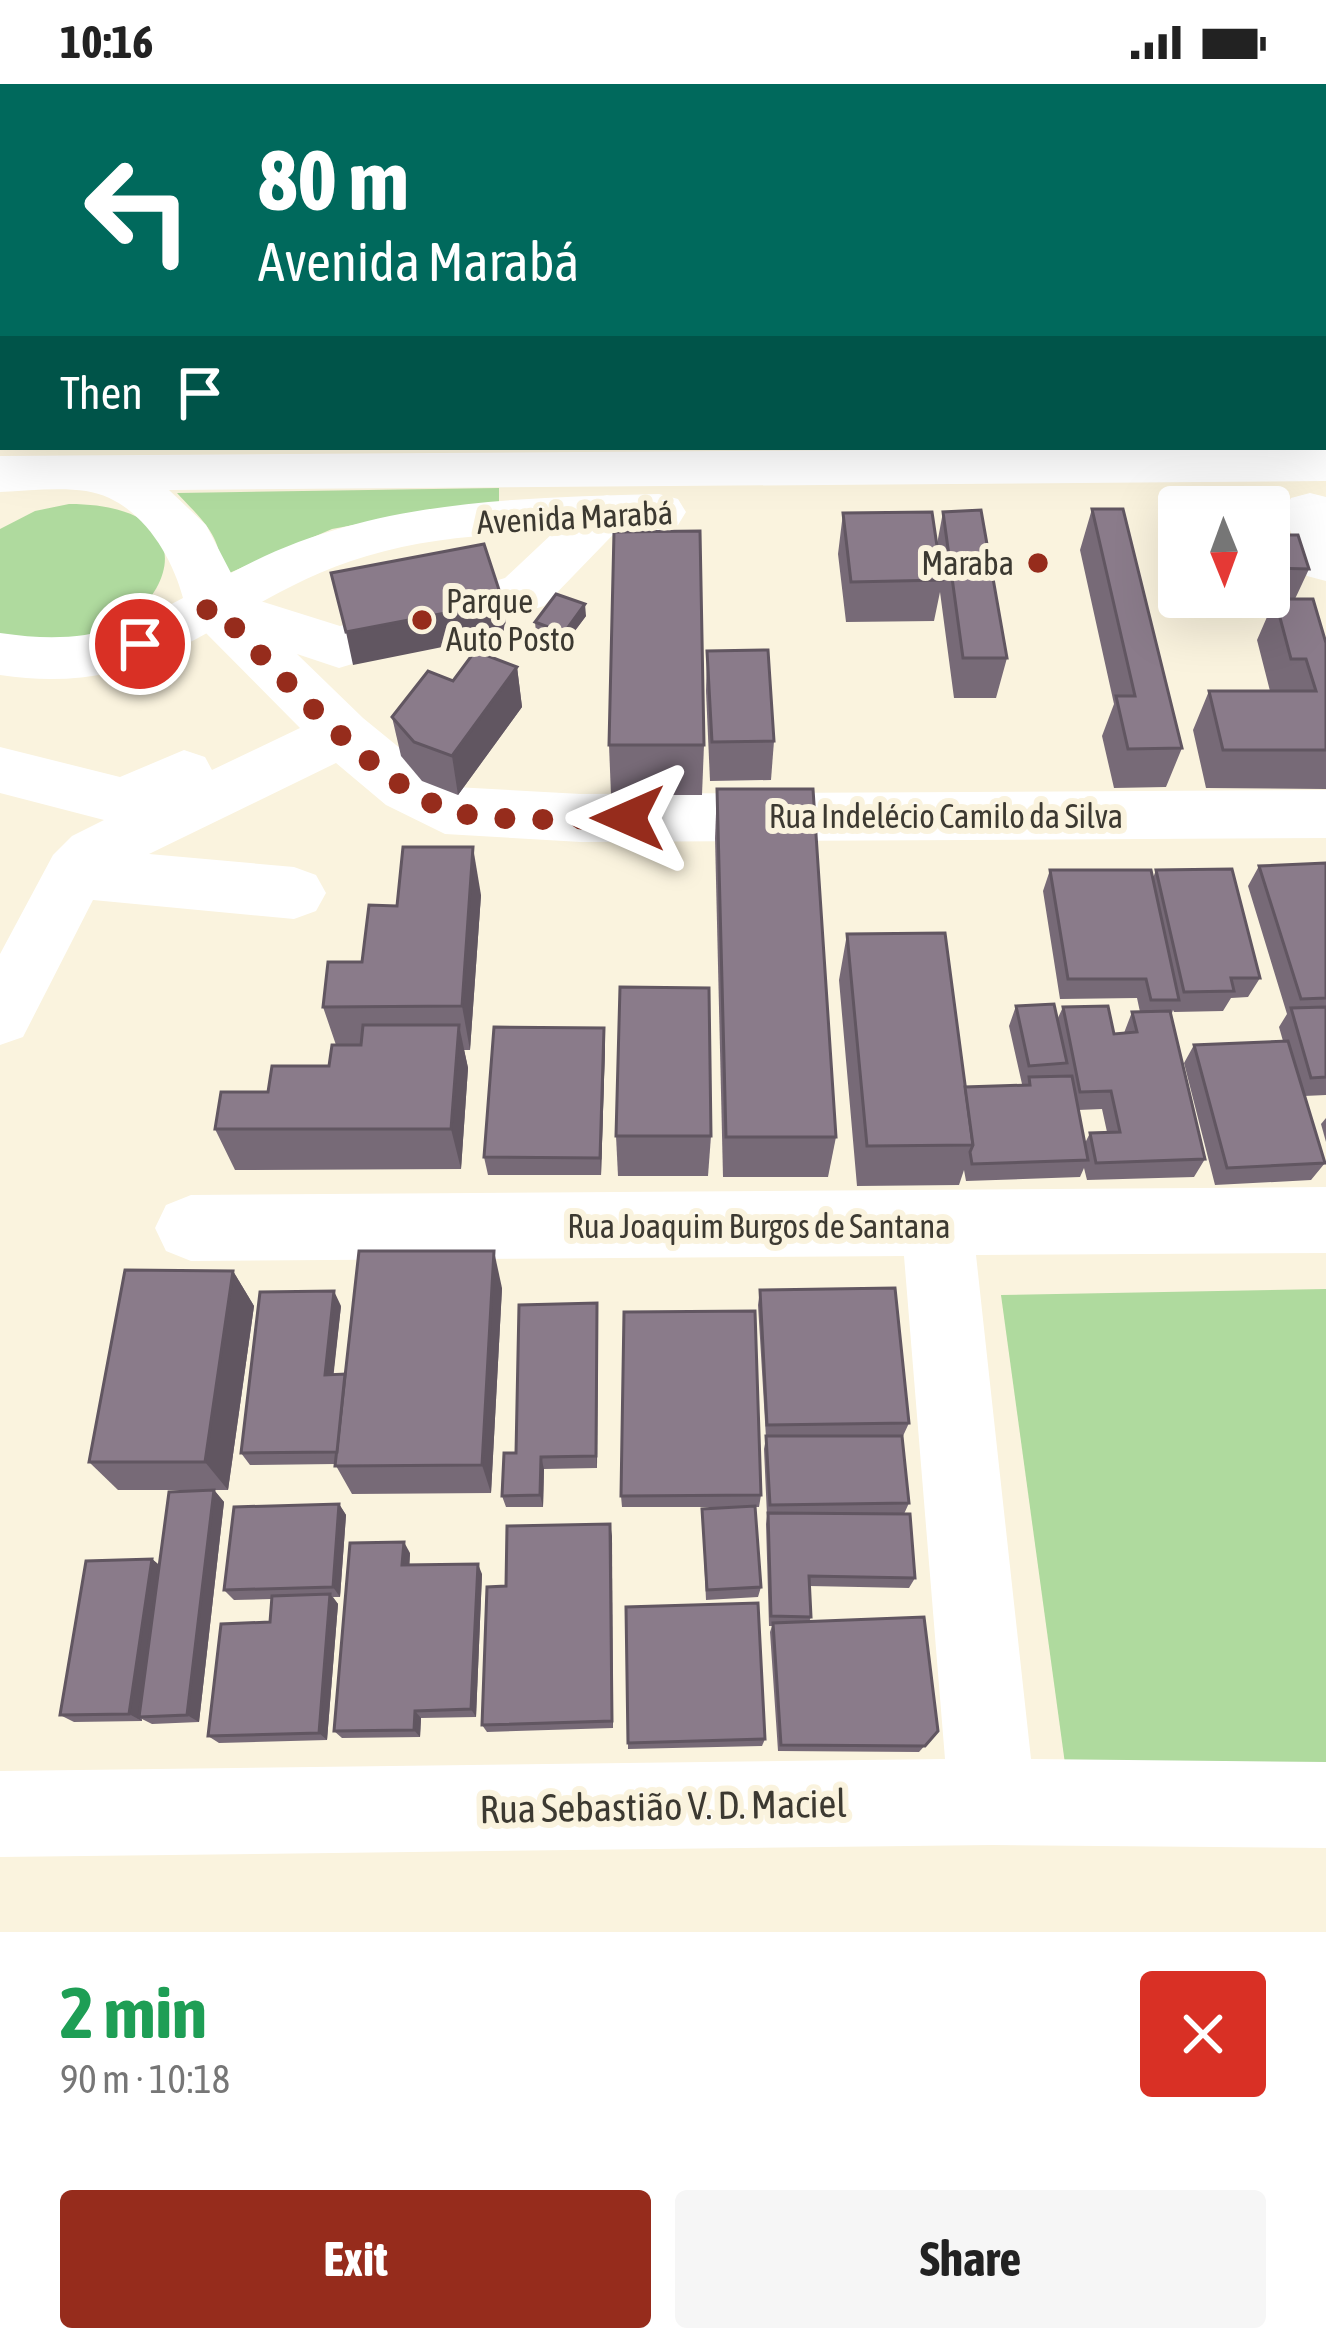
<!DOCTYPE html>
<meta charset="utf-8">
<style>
:root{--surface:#fff;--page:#f6f6f6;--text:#222;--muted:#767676;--accent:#962c1c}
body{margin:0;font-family:"Asap Condensed",sans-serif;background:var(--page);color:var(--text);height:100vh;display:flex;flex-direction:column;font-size:45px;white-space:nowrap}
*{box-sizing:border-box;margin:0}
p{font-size:39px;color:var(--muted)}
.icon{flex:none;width:66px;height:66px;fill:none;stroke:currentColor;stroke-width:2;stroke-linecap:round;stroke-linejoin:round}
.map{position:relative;height:1848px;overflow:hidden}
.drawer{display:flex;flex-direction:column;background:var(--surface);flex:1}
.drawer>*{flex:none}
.hud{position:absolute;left:0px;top:0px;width:1326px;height:366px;box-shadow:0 12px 48px #0002;background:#00695c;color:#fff;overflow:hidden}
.needle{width:78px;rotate:179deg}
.tools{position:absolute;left:1158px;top:402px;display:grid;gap:24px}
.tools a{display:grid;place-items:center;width:132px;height:132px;border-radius:12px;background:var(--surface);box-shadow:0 12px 48px #0002;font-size:60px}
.pin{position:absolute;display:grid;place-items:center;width:102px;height:102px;color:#fff;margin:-51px;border:6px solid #fff;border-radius:50%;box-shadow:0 3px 12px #0007}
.me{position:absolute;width:132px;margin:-66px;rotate:270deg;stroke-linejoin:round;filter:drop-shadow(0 0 9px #0008)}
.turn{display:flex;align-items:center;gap:42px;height:252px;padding:0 60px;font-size:54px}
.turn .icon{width:156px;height:156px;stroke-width:2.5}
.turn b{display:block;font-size:84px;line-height:102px}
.then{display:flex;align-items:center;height:114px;padding:0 60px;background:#0003;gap:24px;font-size:45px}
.round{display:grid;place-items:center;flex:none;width:126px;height:126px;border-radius:12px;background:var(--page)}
.head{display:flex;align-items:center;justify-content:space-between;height:204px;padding:0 60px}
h1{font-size:72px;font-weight:700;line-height:90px;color:#1e9e55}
.action{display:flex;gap:24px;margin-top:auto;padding:24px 60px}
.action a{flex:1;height:138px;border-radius:12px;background:var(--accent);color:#fff;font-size:48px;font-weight:700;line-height:138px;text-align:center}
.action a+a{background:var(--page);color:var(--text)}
.status{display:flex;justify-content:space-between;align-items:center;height:84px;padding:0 60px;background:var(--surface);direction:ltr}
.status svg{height:33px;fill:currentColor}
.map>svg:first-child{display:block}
.green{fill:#afda9e}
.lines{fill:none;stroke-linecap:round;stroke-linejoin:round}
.minor{fill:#fff;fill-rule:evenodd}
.major{fill:#fff;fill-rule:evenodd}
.wall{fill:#776a77;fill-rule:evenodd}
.shaded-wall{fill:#615661}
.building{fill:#8a7b8a;stroke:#615661;stroke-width:3}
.route{stroke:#962c1c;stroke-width:21;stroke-dasharray:0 37.8}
.poi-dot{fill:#962c1c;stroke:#faf3de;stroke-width:4.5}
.labels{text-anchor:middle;stroke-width:12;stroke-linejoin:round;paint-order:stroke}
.street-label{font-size:33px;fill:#3c3931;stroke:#faf3de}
.poi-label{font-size:33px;fill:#3c3931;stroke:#faf3de;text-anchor:end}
.near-street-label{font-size:39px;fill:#3c3931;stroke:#faf3de}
</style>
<div class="status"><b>10:16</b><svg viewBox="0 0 49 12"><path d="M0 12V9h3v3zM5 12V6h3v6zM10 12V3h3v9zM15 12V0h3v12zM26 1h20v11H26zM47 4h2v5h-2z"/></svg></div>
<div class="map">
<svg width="1326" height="1848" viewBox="0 0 1326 1848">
<rect width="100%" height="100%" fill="#faf3de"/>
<g class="green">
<path d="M499 404V421L440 425 332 445 220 493C225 454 202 436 177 409Z"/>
<path d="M69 420C234 420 159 566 47 559 31 558 15 553 0 550V445L35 427Z"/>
<polygon points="1326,1205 1326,1704 1069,1709 1001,1211"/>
</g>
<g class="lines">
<g class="minor">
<polygon points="1145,0 1187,0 1188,3 1146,3"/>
<rect x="1323" y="103" width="3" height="28"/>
<polygon points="1310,409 1326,413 1326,497 1307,492 1283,427 1291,414"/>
<polygon points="607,411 626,416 634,429 544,522 339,584 297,570 363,634 428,687 455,703 581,710 1326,706 1326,754 581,758 445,750 386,721 336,679 149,770 294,783 316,791 326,809 316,827 294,835 93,816 23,953 0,961 0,870 53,771 72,752 104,736 0,709 0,663 120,693 184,666 205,673 212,686 300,644 193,536 185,522 193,508 213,502 340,542 505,494 588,416"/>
<polygon points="1326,1103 1326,1169 976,1171 1031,1675 1326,1678 1326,1764 992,1761 0,1773 0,1687 945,1675 904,1172 191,1177 166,1167 155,1144 166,1121 191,1111"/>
</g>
<path class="major" d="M1326 363V397L169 406 206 441 231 489C364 416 510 414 659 410L678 415 686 428 678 441 659 446C563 449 460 444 367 472 226 513 166 617 0 591V549C75 560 117 550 183 514 171 469 138 415 86 407 59 403 27 407 0 408V372Z"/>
</g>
<g class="wall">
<rect x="631" y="0" width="59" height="3"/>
<polygon points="869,0 1123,0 1124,3 869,3"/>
<polygon points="1092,425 1182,664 1166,703 1114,704 1102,652 1114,620 1080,466"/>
<polygon points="943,428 1007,574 996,614 954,614 940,508 934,537 846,538 838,470 843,429 937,460"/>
<polygon points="1269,451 1309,485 1295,515 1326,559 1326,705 1206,704 1193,646 1209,607 1270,607 1257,556 1270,526 1231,525 1228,513 1269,513"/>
<polygon points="586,532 565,560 536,549 535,538"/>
<polygon points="707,567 774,657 771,696 710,697 706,607"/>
<polygon points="517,583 522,623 458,711 422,697 401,672 392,633 453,597"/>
<polygon points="609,661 704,661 702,711 611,711"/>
<polygon points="717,705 836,1053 828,1093 723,1093 715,754"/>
<polygon points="1326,779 1326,1011 1304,1012 1325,1079 1311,1096 1215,1101 1184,979 1194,961 1283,957 1279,943 1287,930 1248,802 1259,782"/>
<path d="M1050 786 1153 794 1156 786 1260 894 1248 913 1231 914 1223 927 1174 928 1173 926 1171 932 1205 1075 1194 1093 1087 1096 1084 1084 1080 1093 966 1097 964 1086 959 1101 857 1102 839 896 847 850 965 1003 1026 1001 1027 1000H1022L1009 942 1016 922 1057 936 1063 923 1114 950 1124 949 1132 928H1140L1137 914 1060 915 1043 807ZM1102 1025 1107 1048 1090 1049 1085 1059 1078 1026Z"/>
<polygon points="481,811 470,966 464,966 468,984 461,1085 235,1086 215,1045 268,1008 329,982 336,961 323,923 362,878 397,822"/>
<polygon points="605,963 601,1091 488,1091 484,1073"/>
<polygon points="1326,1034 1326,1058 1321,1040"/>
<polygon points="616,1052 711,1052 708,1092 618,1092"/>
<polygon points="233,1187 254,1222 228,1406 118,1406 89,1378"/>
<polygon points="502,1204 491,1409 352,1410 335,1380 250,1381 241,1369 341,1222 333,1291 345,1290"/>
<polygon points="760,1206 909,1339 903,1352 886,1352 909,1419 904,1430 915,1494 909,1504 809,1502 811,1533 809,1538 938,1647 919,1668 778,1667 770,1548 772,1542 769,1542 766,1440 767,1432 764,1365 766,1354 758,1221"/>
<polygon points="597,1219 597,1384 544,1385 543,1423 506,1423 502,1412 516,1369"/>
<polygon points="214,1406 224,1418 199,1638 152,1640 142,1635 142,1637 74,1638 60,1631 152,1475 159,1481"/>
<polygon points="761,1411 759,1423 755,1423 761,1503 758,1513 706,1516 702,1425 738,1423 622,1423 621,1412"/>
<polygon points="339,1420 346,1431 340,1513 333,1513 338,1520 327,1656 219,1659 208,1652 270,1538 272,1515 234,1516 224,1506"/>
<polygon points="610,1440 613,1644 487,1648 482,1641 506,1502"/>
<polygon points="410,1469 409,1481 482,1490 476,1633 421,1634 420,1653 342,1654 334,1647"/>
<polygon points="765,1655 762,1662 628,1665 628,1659"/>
</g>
<g class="shaded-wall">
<polygon points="503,518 507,550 353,581 346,548"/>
<polygon points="585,520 586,532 565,560 564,549"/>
<polygon points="517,583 522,623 458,711 452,672"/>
<polygon points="473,763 481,811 470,966 462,922"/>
<polygon points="459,941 468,984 461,1085 451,1045"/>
<polygon points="604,944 605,963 601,1091 600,1074"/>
<polygon points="494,1167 502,1204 491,1409 482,1381"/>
<polygon points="233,1187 254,1222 228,1406 205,1378"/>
<polygon points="334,1207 341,1222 332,1305 325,1291"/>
<polygon points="597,1219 598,1234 597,1384 596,1372"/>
<polygon points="541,1373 544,1385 543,1423 540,1411"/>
<polygon points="214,1406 224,1418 199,1638 187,1631"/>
<polygon points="339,1420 346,1431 340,1513 333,1503"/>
<polygon points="610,1440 612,1452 613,1644 612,1637"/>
<polygon points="404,1458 410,1469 409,1491 402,1481"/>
<polygon points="152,1475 164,1485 139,1633 142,1637 129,1630"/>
<polygon points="478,1480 482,1490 476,1633 471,1625"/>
<polygon points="330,1510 338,1520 327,1656 319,1649"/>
<polygon points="415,1627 421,1634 420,1653 414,1646"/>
</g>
<g class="building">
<polygon points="393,0 443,0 443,2 431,3 392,3"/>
<polygon points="443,0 491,0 491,3 431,3 443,2"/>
<rect x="502" y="0" width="51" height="3"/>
<rect x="572" y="0" width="45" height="3"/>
<rect x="665" y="0" width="25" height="3"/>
<polygon points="754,0 804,0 805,3 754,3"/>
<polygon points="881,0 931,0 931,3 882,3"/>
<rect x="935" y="0" width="54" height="3"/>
<polygon points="1006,0 1074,0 1074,1 1058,1 1059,3 1007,3"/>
<polygon points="1077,0 1123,0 1124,3 1078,3"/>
<polygon points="1226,0 1288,0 1289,3 1227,3"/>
<polygon points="1092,425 1123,425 1182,664 1128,665 1116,612 1135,612"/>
<polygon points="981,426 1007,574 963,574 943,428"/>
<polygon points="932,428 942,496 851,498 843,429"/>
<polygon points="700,447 704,661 609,661 614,448"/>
<polygon points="1269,451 1298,451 1309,485 1269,484"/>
<polygon points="484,460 503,518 346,548 331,489"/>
<polygon points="556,510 585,520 564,549 535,538"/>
<polygon points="1275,515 1313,515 1326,559 1326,666 1223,666 1209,607 1316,607 1306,575 1291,575"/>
<polygon points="768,566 774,657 712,658 707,567"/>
<polygon points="475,567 517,583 452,672 414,658 392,633 428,587 453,597"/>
<polygon points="717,705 813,705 836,1053 726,1053"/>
<polygon points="403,763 473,763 462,922 323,923 328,878 362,878 369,821 397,822"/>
<polygon points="1326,779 1326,914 1301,915 1259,782"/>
<polygon points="1232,785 1260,894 1231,894 1234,907 1184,908 1156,786"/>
<polygon points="1050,786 1151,786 1179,916 1151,916 1146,895 1068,895"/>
<polygon points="945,849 973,1061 867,1062 847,850"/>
<polygon points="620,903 709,904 711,1052 616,1052"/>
<polygon points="1054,920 1067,979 1029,982 1016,922"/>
<polygon points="1108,922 1114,950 1137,948 1132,928 1170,927 1205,1075 1096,1079 1090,1049 1120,1048 1111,1007 1080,1008 1063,923"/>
<polygon points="1326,923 1326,993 1311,994 1291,924"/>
<polygon points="363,941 459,941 451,1045 215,1045 221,1008 268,1008 272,982 329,982 332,961 361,961"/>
<polygon points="494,943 604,944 600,1074 484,1073"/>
<polygon points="1288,957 1325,1079 1227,1084 1194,961"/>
<polygon points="1072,992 1088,1076 972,1080 970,1068 973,1061 965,1003 1030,1001 1029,993"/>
<polygon points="359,1167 494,1167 482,1381 335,1382"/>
<polygon points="125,1186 233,1187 205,1378 89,1378"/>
<polygon points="895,1204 909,1339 767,1341 760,1206"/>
<polygon points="334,1207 325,1291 345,1290 337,1368 241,1369 260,1208"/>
<polygon points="597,1219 596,1372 541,1373 540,1411 502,1412 504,1369 516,1369 519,1221"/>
<polygon points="755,1227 761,1411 621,1412 624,1228"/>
<polygon points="766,1352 902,1352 909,1419 770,1421"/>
<polygon points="214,1406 187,1631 139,1633 169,1408"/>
<polygon points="339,1420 333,1503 224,1506 234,1423"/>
<polygon points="755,1422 761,1503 707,1506 702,1425"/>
<polygon points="768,1429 910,1430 915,1494 809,1492 811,1533 771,1532"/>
<polygon points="610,1440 612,1637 482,1641 487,1503 506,1502 507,1442"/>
<polygon points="404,1458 402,1481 478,1480 471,1625 415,1627 414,1646 334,1647 350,1459"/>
<polygon points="152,1475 129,1630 60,1631 86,1477"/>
<polygon points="330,1510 319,1649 208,1652 221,1540 270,1538 272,1512"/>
<polygon points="758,1519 765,1655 628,1659 626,1523"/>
<polygon points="924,1533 938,1647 925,1662 781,1661 773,1539"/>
</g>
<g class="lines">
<path class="route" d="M140 560 169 549 213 522C274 581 366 693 443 724 483 741 582 734 628 734"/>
</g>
<g class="poi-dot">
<circle cx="1038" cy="479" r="12"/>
<circle cx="422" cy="536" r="12"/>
</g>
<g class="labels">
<g class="street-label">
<text transform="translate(575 433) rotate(-3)" y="12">Avenida Marabá</text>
<text x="946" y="744">Rua Indelécio Camilo da Silva</text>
<text x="759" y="1154">Rua Joaquim Burgos de Santana</text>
</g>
<g class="poi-label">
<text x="1014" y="491">Maraba</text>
<text x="446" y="529" text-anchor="start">Parque<tspan x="446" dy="38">Auto Posto</tspan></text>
</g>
<g class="near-street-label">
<text transform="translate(663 1722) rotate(-1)" y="14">Rua Sebastião V. D. Maciel</text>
</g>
</g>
</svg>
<div class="tools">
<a><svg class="needle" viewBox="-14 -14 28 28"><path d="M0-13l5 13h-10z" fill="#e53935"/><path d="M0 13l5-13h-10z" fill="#767676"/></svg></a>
</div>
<div class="pin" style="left:140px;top:560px;background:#d93025"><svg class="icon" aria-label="arrive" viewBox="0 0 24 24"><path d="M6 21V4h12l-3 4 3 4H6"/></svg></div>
<svg class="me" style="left:628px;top:734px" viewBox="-20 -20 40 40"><path d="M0-17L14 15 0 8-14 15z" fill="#962c1c" stroke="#fff" stroke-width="4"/></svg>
<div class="hud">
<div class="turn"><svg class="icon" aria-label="left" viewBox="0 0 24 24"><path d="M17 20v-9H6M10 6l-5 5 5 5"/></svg><div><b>80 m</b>Avenida Marabá</div></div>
<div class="then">Then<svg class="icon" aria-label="arrive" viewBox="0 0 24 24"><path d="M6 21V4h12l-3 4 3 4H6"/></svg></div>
</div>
</div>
<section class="drawer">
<div class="head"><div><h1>2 min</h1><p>90 m · 10:18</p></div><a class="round" style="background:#d93025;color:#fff"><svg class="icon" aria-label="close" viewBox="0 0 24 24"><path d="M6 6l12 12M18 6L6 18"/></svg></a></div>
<div class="action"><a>Exit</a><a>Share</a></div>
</section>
